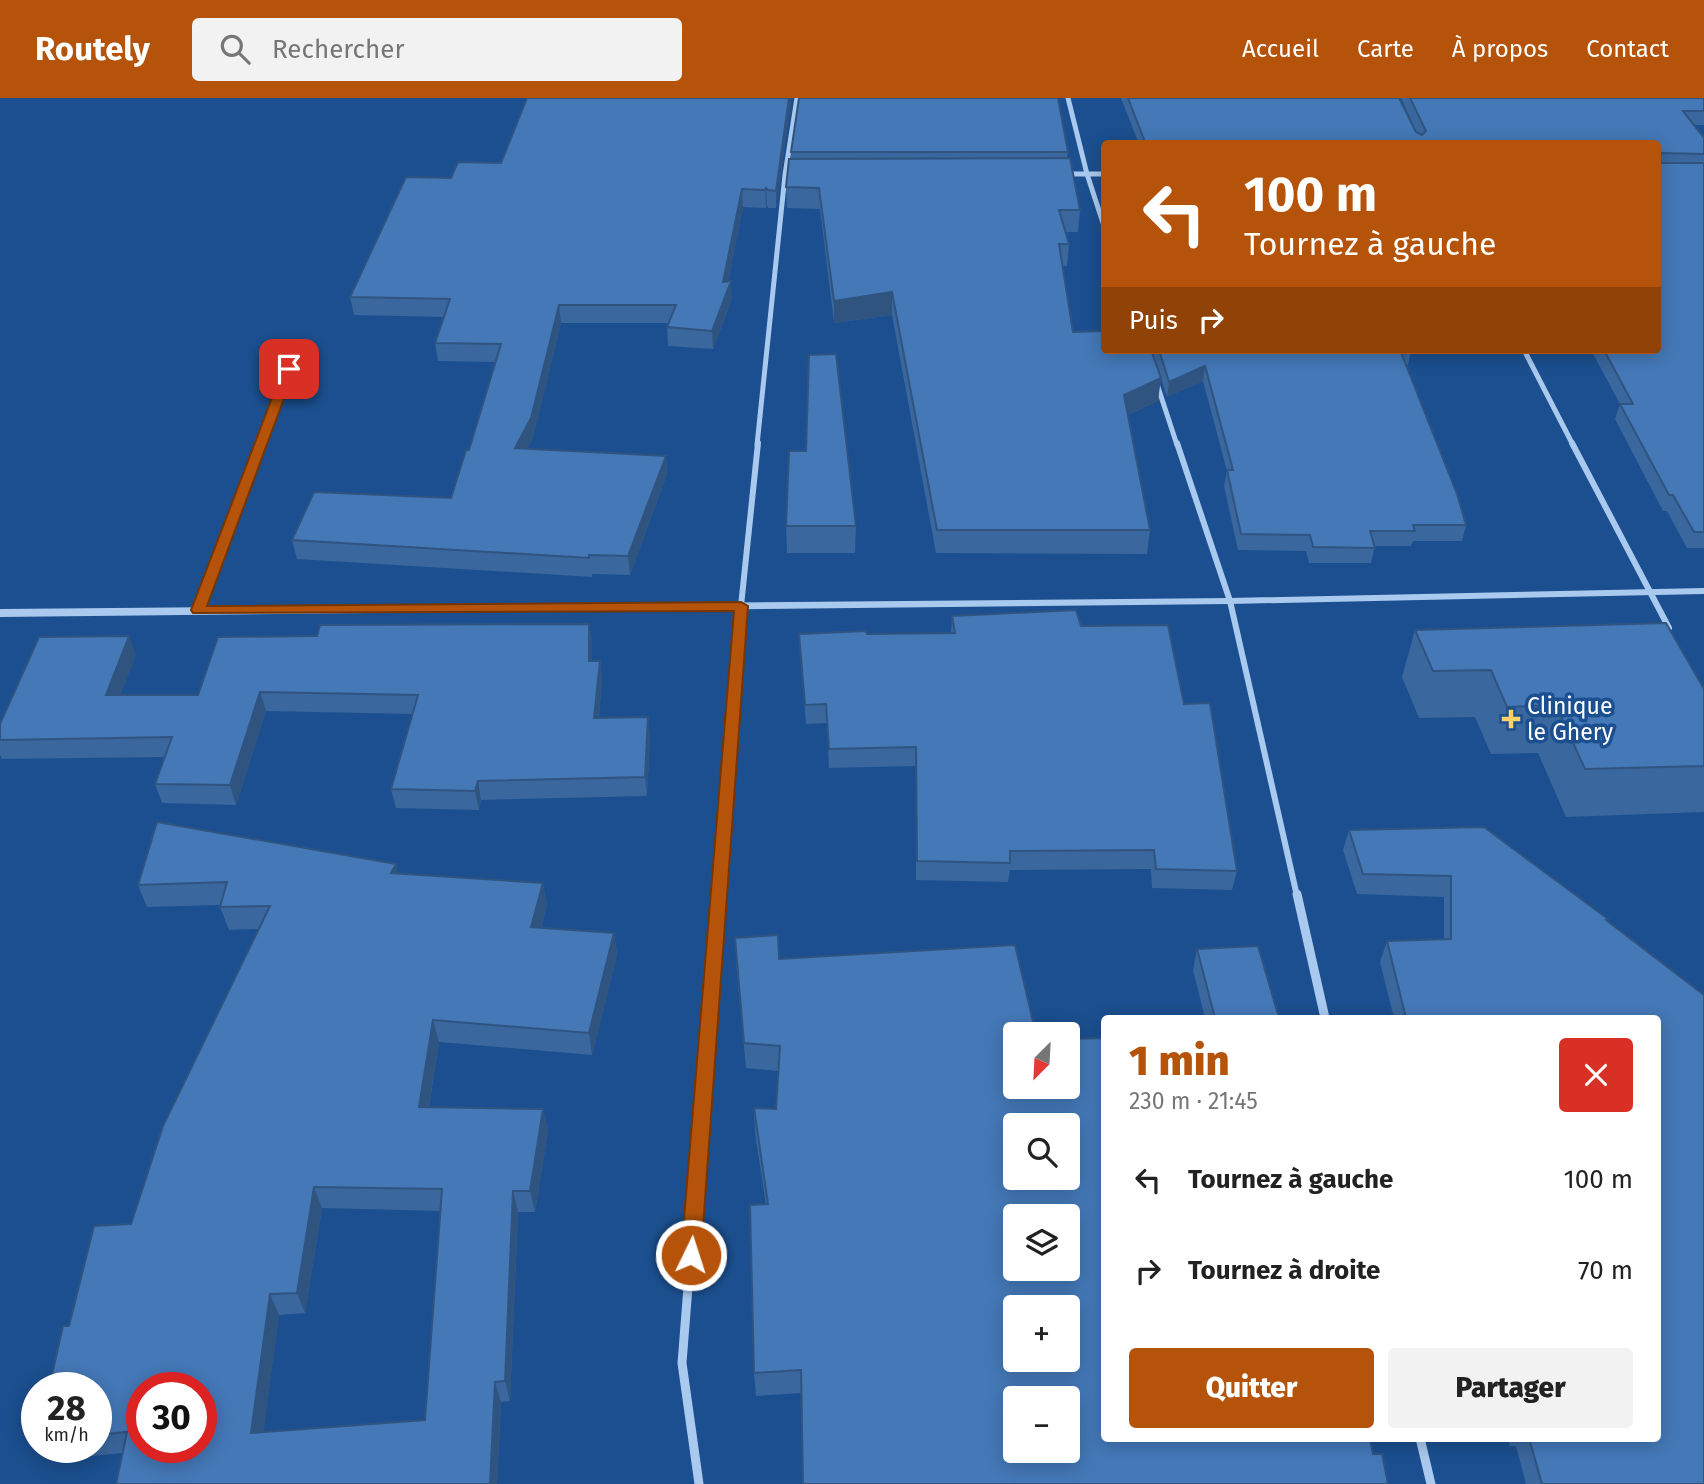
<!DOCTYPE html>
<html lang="fr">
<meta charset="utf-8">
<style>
:root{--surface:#fff;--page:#f2f2f2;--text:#222;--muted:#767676;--accent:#b45309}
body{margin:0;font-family:"Fira Sans",sans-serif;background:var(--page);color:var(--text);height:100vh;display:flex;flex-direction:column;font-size:26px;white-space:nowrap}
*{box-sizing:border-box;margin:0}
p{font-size:23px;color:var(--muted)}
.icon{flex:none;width:38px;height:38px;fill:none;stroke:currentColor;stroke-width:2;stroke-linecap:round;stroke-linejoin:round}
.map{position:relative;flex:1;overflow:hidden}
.drawer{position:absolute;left:1101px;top:917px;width:560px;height:427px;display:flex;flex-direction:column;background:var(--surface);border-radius:7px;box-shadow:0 4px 18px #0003}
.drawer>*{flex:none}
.top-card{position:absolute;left:1101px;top:42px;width:560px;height:214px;border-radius:7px;box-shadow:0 4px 18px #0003;background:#b45309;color:#fff;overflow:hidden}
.needle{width:46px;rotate:204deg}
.buttons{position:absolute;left:1003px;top:924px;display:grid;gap:14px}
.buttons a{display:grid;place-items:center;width:77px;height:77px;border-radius:7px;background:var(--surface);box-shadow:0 4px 18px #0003;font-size:35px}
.speed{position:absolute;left:21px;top:1274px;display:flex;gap:14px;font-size:35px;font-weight:700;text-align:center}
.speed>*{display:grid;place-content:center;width:91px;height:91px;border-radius:50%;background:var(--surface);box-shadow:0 4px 18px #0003;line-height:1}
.speed small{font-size:18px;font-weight:400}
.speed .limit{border:10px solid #d22;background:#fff;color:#111}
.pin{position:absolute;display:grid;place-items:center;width:60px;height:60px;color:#fff;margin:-30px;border-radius:14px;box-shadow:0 4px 10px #0006}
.me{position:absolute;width:77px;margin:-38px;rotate:4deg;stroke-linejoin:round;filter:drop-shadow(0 0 5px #0008)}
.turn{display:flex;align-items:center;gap:24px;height:147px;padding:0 28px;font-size:32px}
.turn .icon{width:91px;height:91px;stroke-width:2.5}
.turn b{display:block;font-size:49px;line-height:60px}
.then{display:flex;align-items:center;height:66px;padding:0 28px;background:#0003;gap:14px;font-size:26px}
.round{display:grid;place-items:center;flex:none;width:74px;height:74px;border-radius:7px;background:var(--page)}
.overview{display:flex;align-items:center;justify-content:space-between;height:119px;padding:0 28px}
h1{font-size:42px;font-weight:800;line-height:52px;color:var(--accent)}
.action{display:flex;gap:14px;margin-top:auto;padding:14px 28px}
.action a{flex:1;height:80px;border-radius:7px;background:var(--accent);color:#fff;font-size:28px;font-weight:800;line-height:80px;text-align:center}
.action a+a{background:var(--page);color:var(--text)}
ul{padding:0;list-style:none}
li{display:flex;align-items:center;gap:21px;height:91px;padding:0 28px}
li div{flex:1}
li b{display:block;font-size:26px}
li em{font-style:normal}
header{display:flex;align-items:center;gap:42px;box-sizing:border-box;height:98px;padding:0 35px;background:var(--accent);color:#fff}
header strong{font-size:33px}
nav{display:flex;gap:38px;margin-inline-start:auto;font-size:24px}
.search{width:490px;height:63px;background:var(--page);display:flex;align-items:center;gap:18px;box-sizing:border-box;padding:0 24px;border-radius:7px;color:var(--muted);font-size:26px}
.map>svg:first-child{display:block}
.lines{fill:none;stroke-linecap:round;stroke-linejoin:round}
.minor-far2{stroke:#a9c9ee;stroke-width:5}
.minor-far1{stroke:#a9c9ee;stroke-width:6}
.minor{stroke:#a9c9ee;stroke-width:9}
.tertiary{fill:#a9c9ee;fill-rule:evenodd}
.wall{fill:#3a679d;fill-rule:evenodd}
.shaded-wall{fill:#305480}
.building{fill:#4478b7;stroke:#305480;stroke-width:2;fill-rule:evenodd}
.route{fill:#b45309;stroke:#753606;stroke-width:2}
.poi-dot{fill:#ffd166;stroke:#1b4f8f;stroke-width:2.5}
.labels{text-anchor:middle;stroke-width:7;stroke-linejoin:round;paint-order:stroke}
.poi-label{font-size:23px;fill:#fff;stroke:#1b4f8f;text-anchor:start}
</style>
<header>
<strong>Routely</strong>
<div class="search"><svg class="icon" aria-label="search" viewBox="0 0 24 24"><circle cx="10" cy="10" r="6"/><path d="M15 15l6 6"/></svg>Rechercher</div>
<nav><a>Accueil</a><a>Carte</a><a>À propos</a><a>Contact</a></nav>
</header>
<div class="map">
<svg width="1704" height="1386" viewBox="0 0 1704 1386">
<rect width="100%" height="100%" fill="#1b4f8f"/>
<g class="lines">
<g class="minor-far2">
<polyline points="1068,0 1087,76 1104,128"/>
<polyline points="1066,76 1104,76"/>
<polyline points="1524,252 1573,347"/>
<polyline points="1156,283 1177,347"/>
<polyline points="260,347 289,271"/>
<polyline points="757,347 785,77 797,0"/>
</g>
<g class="minor-far1">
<polyline points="1177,345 1230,503 1297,798"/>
<polyline points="1572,345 1669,530"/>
<polyline points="198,512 261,345"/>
<polyline points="718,798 741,508 758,345"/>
</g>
<g class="minor">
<polyline points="1297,796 1325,920"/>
<polyline points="1420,1340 1431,1386"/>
<polyline points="699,1386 682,1265 719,796"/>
</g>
<polygon class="tertiary" points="1704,490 1704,496 1230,506 0,519 0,511 1230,500"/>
</g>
<g class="wall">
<polygon points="1121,0 1399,0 1417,35 1401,0 1704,0 1704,27 1694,27 1704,40 1704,450 1687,450 1667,413 1663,413 1615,321 1620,306 1591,252 1657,252 1657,46 1139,46"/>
<polygon points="791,3 776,110 768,110 767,107 766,110 743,109 728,184 732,201 713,251 668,248 667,229 669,225 561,225 533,339 527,351 666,358 667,376 630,477 592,476 592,479 297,461 292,442 451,400 469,352 496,264 438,263 435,245 444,219 354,217 350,199 451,80 501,65"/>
<polygon points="791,54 1068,54 1067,60 1080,112 1078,134 1065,134 1069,146 1067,168 1063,168 1073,234 1158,303 1128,317 1150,432 1147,456 936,455 892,217 834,225 820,111 787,110 786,89 791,61"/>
<polygon points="1152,252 1411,252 1408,267 1406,267 1466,427 1462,443 1413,443 1411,448 1375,448 1371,465 1309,465 1306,453 1238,452 1224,388 1227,373 1203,283 1167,299"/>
<polygon points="786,428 856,428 855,455 787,455"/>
<polygon points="952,518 1081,528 1184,606 1237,773 1232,792 1152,790 1151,771 1010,772 1008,784 916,782 916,668 829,670 827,625 806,626 799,536 951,535"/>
<polygon points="589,526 592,545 592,563 600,563 602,582 599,619 650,638 647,698 481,702 479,712 396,710 391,691 413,616 266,613 236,707 162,705 155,686 165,659 2,661 0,657 0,626 136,557 120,597 198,597 317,538"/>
<polygon points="1415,532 1704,591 1704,714 1566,719 1538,655 1491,656 1475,619 1419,620 1402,579"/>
<polygon points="1484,729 1608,821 1607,823 1704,897 1704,1386 1526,1386 1516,1348 1510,1348 1508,1340 1657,1340 1657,920 1394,920 1380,864 1387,843 1444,841 1444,799 1357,796 1343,752 1349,732"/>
<path d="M396 766 398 776 543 785 547 807 541 830 614 835 617 857 592 957 439 944 429 1009 543 1011 548 1032 535 1114H518L510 1303 501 1304 497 1386H116L122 1355 50 1362 42 1349H96V1290L69 1228 131 1126 259 831 229 832 220 809 221 807 147 809 138 787ZM322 1110 441 1113 425 1322 263 1334 279 1217 305 1215Z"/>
<polygon points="1197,851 1279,920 1205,920 1193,872"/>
<polygon points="779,861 1015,936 1373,1356 1388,1386 801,1295 756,1298 754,1275 766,1107 755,1035 754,1010 776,1011 778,973 746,970 736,865"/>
</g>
<g class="shaded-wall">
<polygon points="789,0 791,0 791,3 776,110 776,93"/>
<polygon points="766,90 767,107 766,110 765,92"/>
<polygon points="742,91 743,109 725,200 731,183 732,201 713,251 712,233"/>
<polygon points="892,194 892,217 834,225 834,203"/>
<polygon points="559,207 561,225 533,339 518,369 515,350"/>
<polygon points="1205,268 1203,283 1167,299 1169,284"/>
<polygon points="1161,280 1158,303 1121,320 1124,297"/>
<polygon points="666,358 667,376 630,477 628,458"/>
<polygon points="589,526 592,545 592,582 589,563"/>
<polygon points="129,538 136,557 113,616 106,597"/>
<polygon points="600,563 602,582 597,639 594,620"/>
<polygon points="260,594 266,613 236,707 230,687"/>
<polygon points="648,619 650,638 647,698 645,679"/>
<polygon points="478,683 481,702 479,712 475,693"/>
<polygon points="396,766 402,789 391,775"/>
<polygon points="543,785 547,807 535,851 531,829"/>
<polygon points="614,835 617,857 592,957 589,935"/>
<polygon points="433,922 439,944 425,1031 419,1009"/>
<polygon points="543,1011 548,1032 535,1114 530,1093"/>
<polygon points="314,1089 322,1110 305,1215 297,1195"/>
<polygon points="513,1093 518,1114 510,1303 505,1283"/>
<polygon points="270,1196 279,1217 261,1355 251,1335"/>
<polygon points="495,1284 501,1304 497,1386 490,1386"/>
</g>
<g class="building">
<polygon points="527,0 789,0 776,93 768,92 766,90 765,92 742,91 723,184 731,183 712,233 667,229 676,207 559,207 531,320 515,350 666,358 628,458 589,457 589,460 292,442 314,394 451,400 466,352 469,352 501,246 435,245 450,201 350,199 406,79 451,80 458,64 501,65"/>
<polygon points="799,0 1058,0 1068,54 791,54"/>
<polygon points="1128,0 1399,0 1416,34 1422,37 1426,33 1410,0 1704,0 1704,13 1683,13 1704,40 1704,56 1662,55 1657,60 1657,46 1156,46 1156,44 1145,44"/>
<polygon points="1070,60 1080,112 1059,112 1069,146 1059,146 1073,234 1104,233 1104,252 1151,252 1161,280 1124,297 1150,432 937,432 892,194 834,203 819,90 786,89 789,61"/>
<polygon points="1657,61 1662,65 1704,65 1704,434 1694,434 1673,397 1669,397 1620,306 1633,306 1604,252 1657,252"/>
<polygon points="1159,252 1400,252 1457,396 1466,427 1413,427 1415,433 1370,433 1375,450 1313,449 1310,437 1241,436 1227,372 1233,372 1205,268 1169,284"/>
<polygon points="836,256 856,428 786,428 789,353 806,353 809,257"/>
<polygon points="1076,512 1081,528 1168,527 1184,606 1210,605 1237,773 1156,771 1154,752 1010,753 1010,765 917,763 916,649 829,651 826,606 805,607 799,536 866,533 867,536 955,535 952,518"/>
<polygon points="1666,525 1704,591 1704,668 1585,671 1556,607 1507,609 1491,572 1433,573 1415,532"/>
<polygon points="589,526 589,563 600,563 594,620 648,619 645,679 478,683 475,693 391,691 418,597 260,594 230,687 155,686 172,639 0,642 0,626 39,539 129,538 106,597 198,597 218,539 317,538 320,527"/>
<path d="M157 724 396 766 391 775 543 785 531 829 614 835 589 935 433 922 419 1009 543 1011 530 1093H513L505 1283 495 1284 490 1386H116L127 1334 96 1337V1290H49L63 1228H69L94 1128 131 1126 163 1028 270 808 220 809 227 784 138 787ZM314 1089 442 1091 425 1322 251 1335 270 1196 297 1195ZM142 1290H201V1349H142Z"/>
<polygon points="1484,729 1608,821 1606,822 1704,897 1704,1386 1542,1386 1529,1340 1657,1340 1657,920 1406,920 1387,843 1451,841 1451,778 1363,776 1349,732"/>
<path d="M778 837 779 861 1015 847 1036 936H1015V989H1068V941L1104 940V1340H1370L1373 1356H1382L1388 1386H803L801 1272 754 1275 750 1107 768 1106 754 1010 776 1011 780 948 744 945 735 840ZM1015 1027H1068V1080H1015ZM1015 1118H1068V1171H1015ZM1015 1209H1068V1262H1015ZM1015 1300H1068V1353H1015Z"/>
<polygon points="1258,848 1279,920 1215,920 1197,851"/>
</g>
<polygon class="route" points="289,267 295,271 207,508 741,504 748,508 701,1157 698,1163 691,1166 684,1163 681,1157 734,513 193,515 191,512 283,271"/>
<path class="poi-dot" d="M1507.5 610.5h7v7h7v7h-7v7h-7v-7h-7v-7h7z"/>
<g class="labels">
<g class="poi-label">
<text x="1527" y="616">Clinique<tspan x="1527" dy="26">le Ghery</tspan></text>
</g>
</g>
</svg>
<div class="buttons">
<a><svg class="needle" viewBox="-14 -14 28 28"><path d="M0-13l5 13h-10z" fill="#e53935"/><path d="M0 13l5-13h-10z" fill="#767676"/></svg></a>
<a><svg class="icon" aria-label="search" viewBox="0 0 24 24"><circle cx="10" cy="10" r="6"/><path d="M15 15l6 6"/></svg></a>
<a><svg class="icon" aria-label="layers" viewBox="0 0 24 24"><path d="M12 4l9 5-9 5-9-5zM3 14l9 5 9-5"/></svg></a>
<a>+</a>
<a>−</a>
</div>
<div class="speed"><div>28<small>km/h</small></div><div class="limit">30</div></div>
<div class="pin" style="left:289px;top:271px;background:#d93025"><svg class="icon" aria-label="arrive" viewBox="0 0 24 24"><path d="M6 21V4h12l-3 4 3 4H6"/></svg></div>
<svg class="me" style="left:691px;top:1157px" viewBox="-20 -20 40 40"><circle r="17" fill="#b45309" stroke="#fff" stroke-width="3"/><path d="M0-11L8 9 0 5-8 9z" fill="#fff"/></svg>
<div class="top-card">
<div class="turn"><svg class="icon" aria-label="left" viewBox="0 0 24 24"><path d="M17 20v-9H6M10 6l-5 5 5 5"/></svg><div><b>100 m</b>Tournez à gauche</div></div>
<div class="then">Puis<svg class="icon" aria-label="right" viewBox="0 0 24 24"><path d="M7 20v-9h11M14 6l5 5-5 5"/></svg></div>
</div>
<section class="drawer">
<div class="overview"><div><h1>1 min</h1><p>230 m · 21:45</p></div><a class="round" style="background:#d93025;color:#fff"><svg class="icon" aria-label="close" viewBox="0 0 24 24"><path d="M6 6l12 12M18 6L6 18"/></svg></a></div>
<ul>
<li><svg class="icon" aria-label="left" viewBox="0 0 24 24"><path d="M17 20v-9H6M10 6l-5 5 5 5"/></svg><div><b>Tournez à gauche</b></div><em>100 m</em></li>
<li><svg class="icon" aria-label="right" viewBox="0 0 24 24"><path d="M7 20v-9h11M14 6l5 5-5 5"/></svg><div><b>Tournez à droite</b></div><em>70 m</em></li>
</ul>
<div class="action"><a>Quitter</a><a>Partager</a></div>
</section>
</div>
